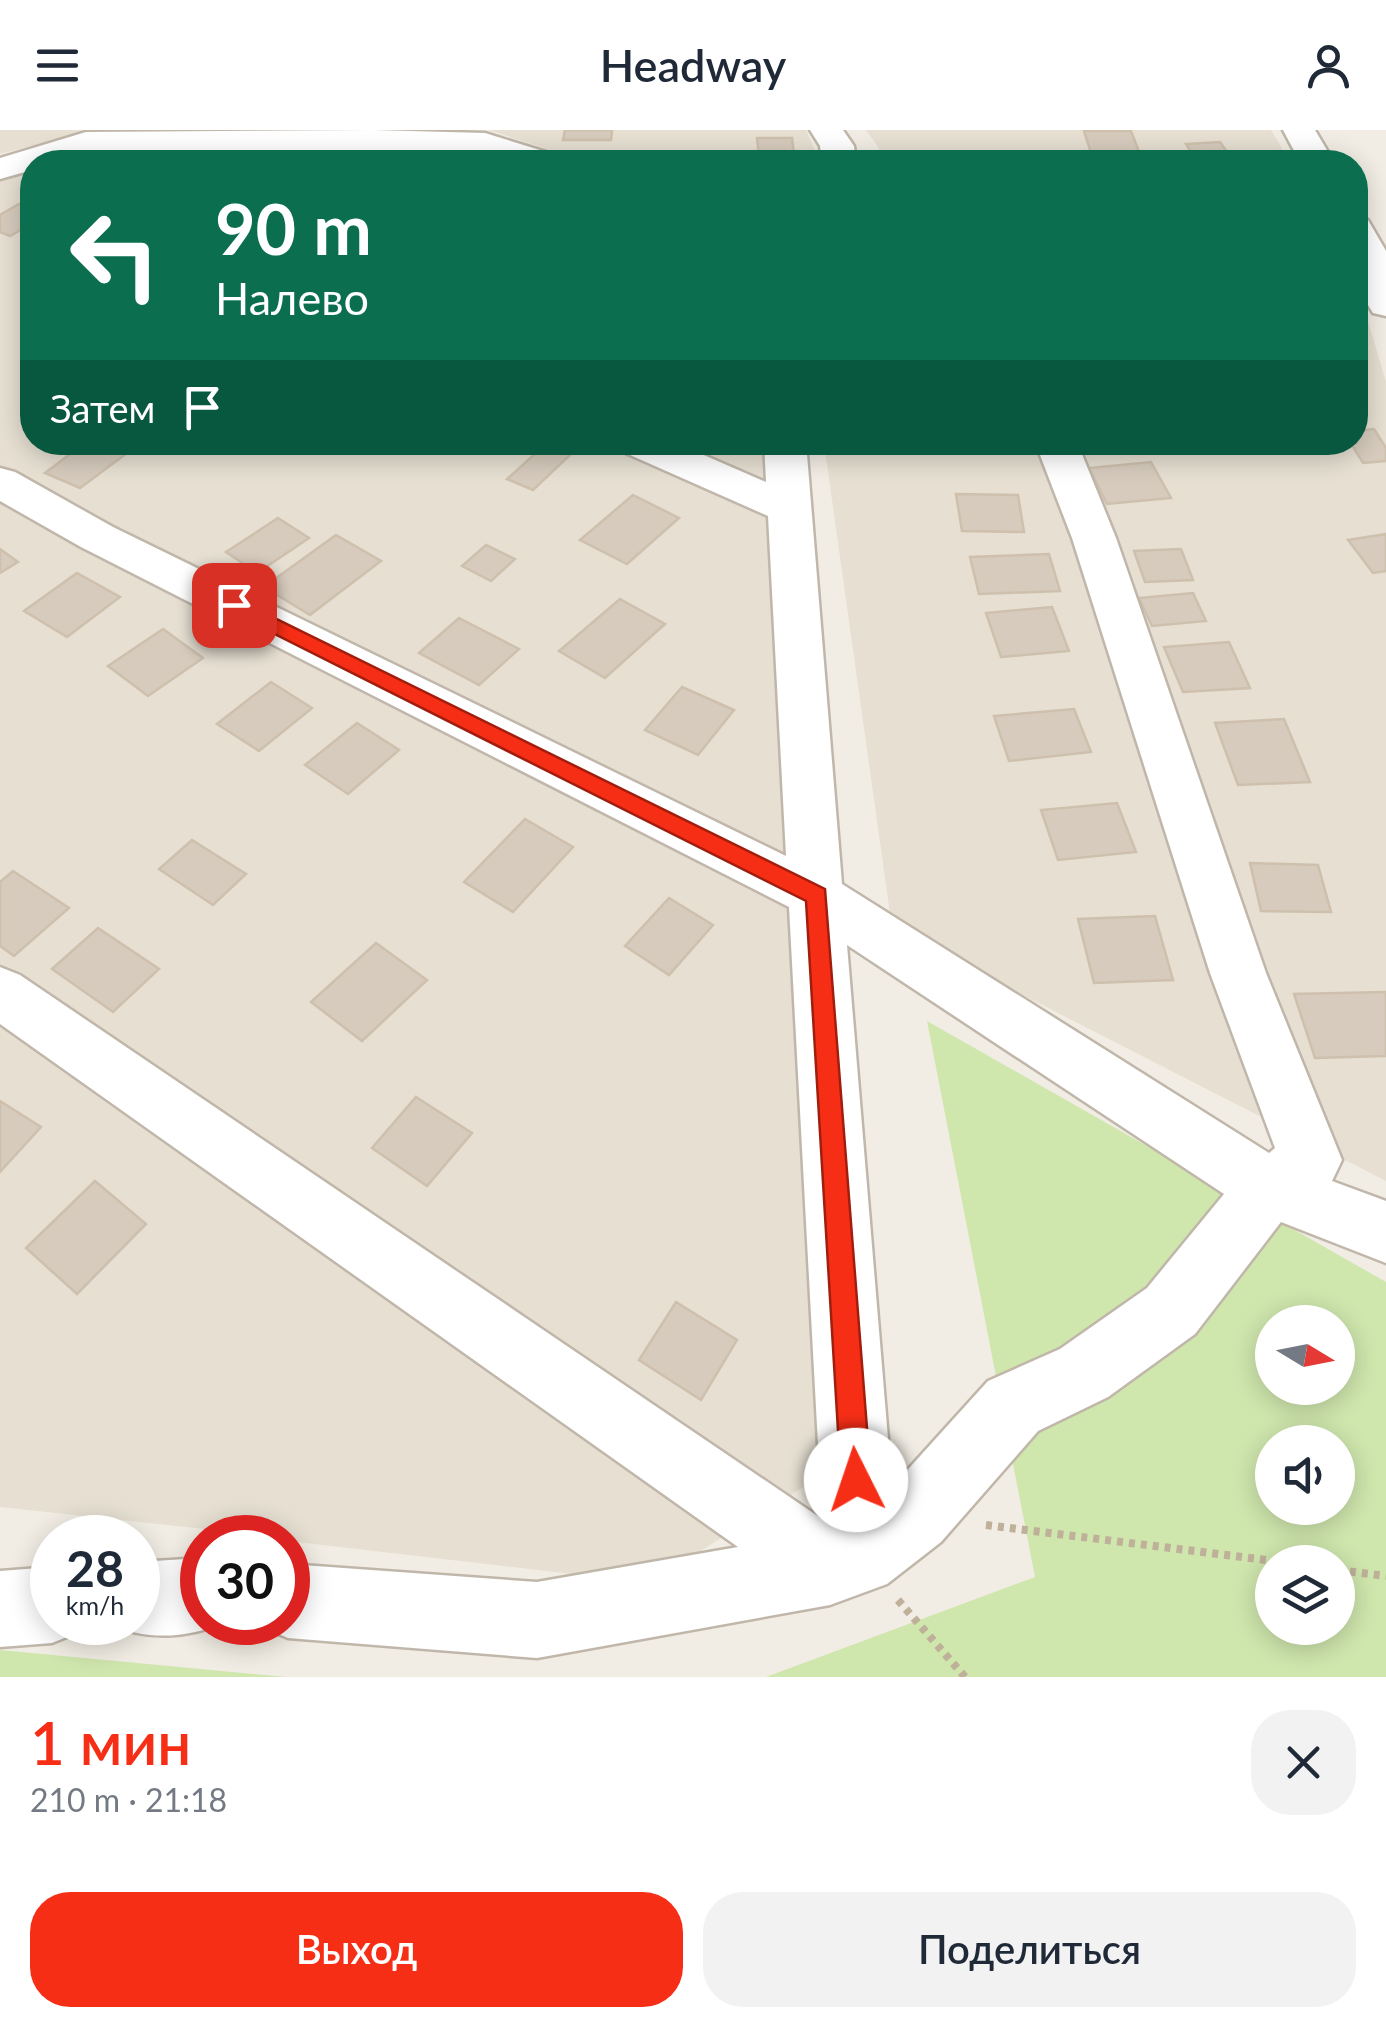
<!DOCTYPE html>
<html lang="ru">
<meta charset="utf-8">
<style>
:root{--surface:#fff;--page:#f2f2f3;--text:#1f2937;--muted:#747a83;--accent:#f72e16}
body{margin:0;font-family:Lato,sans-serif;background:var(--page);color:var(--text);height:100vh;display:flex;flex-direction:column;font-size:38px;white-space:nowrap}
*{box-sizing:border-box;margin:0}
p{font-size:32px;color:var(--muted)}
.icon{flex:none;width:55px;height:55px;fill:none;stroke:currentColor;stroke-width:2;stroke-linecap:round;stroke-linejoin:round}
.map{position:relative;height:1547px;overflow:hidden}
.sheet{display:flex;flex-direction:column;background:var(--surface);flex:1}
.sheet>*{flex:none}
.guide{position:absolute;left:20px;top:20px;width:1348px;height:305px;border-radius:40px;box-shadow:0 5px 25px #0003;background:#0b6e4f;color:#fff;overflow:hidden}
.needle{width:65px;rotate:100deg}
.fabs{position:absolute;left:1255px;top:1175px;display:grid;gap:20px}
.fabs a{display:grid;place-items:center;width:100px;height:100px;border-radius:50%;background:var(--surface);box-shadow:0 5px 25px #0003;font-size:50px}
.speed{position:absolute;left:30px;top:1385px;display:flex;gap:20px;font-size:50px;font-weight:700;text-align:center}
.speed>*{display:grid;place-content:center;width:130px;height:130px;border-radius:50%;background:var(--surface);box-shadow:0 5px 25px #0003;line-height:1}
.speed small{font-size:25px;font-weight:400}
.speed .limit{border:15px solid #d22;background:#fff;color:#111}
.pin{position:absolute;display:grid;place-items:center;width:85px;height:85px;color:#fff;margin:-42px;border-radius:20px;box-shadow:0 5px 15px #0006}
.me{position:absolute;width:110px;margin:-55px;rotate:356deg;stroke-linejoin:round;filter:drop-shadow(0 0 8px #0008)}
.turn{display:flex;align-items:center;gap:35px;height:210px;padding:0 30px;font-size:45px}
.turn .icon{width:130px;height:130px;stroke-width:2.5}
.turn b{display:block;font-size:70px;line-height:85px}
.then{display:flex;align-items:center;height:95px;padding:0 30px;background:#0003;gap:20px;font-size:38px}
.round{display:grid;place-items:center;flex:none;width:105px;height:105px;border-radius:40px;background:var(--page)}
.summary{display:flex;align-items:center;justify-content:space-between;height:170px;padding:0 30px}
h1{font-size:60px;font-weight:600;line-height:75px;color:var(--accent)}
.action{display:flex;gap:20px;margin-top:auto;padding:20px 30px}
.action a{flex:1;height:115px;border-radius:40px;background:var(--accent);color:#fff;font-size:40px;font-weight:600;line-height:115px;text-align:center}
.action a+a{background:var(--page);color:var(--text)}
header{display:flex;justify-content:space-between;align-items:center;height:130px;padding:0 30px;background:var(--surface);font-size:45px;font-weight:600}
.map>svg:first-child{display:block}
.residential{fill:#e6dfd2}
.green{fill:#cfe6ad;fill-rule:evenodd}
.building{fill:#d6cbbd;stroke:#cec0ad;stroke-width:2.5}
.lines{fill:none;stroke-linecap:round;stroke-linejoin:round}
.minor-casing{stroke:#c0b7aa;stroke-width:5}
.path{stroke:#bfb099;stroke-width:8;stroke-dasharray:6 6;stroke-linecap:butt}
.minor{fill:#fff;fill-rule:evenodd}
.route{fill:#f72e16;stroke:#a11e0e;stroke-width:2.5}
</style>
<header><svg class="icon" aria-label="menu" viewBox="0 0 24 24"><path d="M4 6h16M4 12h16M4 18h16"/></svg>Headway<svg class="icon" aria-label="person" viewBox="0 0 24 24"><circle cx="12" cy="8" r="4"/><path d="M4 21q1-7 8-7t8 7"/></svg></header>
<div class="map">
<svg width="1386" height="1547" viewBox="0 0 1386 1547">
<rect width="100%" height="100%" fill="#f2ede4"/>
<g class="residential">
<polygon points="0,0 229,0 88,1 0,24"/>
<polygon points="489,0 806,0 820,32 587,32"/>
<polygon points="866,0 1271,0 1290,32 882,32 878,17"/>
<polygon points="139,23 477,25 500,32 79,32"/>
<polygon points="32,40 32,312 762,313 837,1336 649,1453 288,1411 288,1408 0,1377 0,46"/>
<polygon points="1355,147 1386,252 1386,1051 892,798 824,313 1355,312"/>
</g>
<g class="green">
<path d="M927 891 1386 1152V1547H766L1035 1447ZM1272 1192H1338V1258H1272ZM1272 1312H1338V1378H1272ZM1272 1432H1338V1498H1272Z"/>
<polygon points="0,1520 286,1547 0,1547"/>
</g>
<g class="building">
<polygon points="565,0 612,0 611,10 563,10"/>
<polygon points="1084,1 1131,1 1143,32 1094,32"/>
<polygon points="757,8 792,8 794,25 759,26"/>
<polygon points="1220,12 1234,32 1198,32 1186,14"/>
<polygon points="19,74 32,79 32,93 10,106 0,102 0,85"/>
<polygon points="1374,299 1386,318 1386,331 1363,333 1350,312 1355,312 1355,301"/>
<polygon points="86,312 104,312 127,323 80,358 45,343"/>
<polygon points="545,315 570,325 533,360 507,349"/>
<polygon points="1151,332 1171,368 1107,374 1089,338"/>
<polygon points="956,364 1018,365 1024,402 962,401"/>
<polygon points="633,365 679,388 627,434 580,410"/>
<polygon points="278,388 309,408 257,443 226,422"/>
<polygon points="1386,404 1386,441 1373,443 1348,410"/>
<polygon points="336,405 381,431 310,485 264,457"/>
<polygon points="486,415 515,429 491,451 462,436"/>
<polygon points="0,419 18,432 0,443"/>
<polygon points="1181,419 1193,450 1145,452 1134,421"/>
<polygon points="1049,424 1060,461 979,464 970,427"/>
<polygon points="77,443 120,467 67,507 24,481"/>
<polygon points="1193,463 1206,491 1152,496 1139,468"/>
<polygon points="620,469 665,494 605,548 559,521"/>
<polygon points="1052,477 1069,521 1001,527 986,483"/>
<polygon points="459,488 519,519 479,555 419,523"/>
<polygon points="163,499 203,528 148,566 108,536"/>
<polygon points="1229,512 1250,558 1183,562 1164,517"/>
<polygon points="271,552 312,578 259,621 217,594"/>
<polygon points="682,557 734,580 698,625 645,600"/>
<polygon points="1074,579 1091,622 1009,631 994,586"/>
<polygon points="1284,589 1310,652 1238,655 1215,593"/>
<polygon points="357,593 399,620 348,664 305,635"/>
<polygon points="1117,673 1136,722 1058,730 1041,680"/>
<polygon points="525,689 573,717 513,782 464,752"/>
<polygon points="192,710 246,744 213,775 159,739"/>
<polygon points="1250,733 1318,735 1331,782 1261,781"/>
<polygon points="13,741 69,778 14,826 0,816 0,752"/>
<polygon points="669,768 713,795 669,845 625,816"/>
<polygon points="1155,786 1173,850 1094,853 1078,789"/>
<polygon points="98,798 159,839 113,882 52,839"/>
<polygon points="376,813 427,850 362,911 311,872"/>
<polygon points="1386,862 1386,926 1315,928 1294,864"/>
<polygon points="416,967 472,1003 427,1056 372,1018"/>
<polygon points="0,971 41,997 0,1042"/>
<polygon points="95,1051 146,1094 77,1164 26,1118"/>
<polygon points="676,1172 737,1210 701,1270 639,1230"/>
</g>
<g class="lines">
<g class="minor-casing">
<g id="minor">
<polygon points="373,0 485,3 556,25 561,32 511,32 482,23 373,20 89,22 55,32 32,32 32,40 0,49 0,28 86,2"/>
<polygon points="810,0 843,0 854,16 856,32 822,32 820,16"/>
<polygon points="1283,0 1315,0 1334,32 1300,32"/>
<path d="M1355 87 1368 90 1386 121V186L1373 183C1354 156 1355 119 1355 87Z"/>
<path d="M615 312H674L766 352 764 312H806L842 754 1269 1023 1275 1018 1210 843 1072 408 1035 312H1077L1116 408 1266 843 1342 1030 1332 1051 1386 1071V1133L1281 1092 1195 1204 1108 1267 1038 1301 941 1412 887 1454 830 1475 537 1528 288 1508 262 1497 259 1492H288V1434L537 1452 738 1417 0 894V837L20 845 822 1389 789 777 81 417 0 371V338L15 342 113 397 786 726 768 386 621 321ZM847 815 1224 1064 1147 1158 1060 1219 988 1251 892 1357Z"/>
<path d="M202 1428V1492H226C189 1508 148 1511 112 1495L110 1492H138V1432Z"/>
<polygon points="52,1437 52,1492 82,1492 79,1502 52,1513 0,1517 0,1441"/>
</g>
</g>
<g class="path">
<polyline points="986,1395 1282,1432"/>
<polyline points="1338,1440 1386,1446"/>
<polyline points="898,1470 965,1547"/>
</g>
<use href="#minor" class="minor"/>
</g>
<polygon class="route" points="234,468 825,759 871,1350 866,1360 856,1365 846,1360 841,1350 806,771 227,480 227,470"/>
</svg>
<div class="fabs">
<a><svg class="needle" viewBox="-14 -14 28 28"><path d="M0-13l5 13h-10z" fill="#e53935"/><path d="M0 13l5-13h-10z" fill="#747a83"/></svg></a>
<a><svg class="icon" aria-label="sound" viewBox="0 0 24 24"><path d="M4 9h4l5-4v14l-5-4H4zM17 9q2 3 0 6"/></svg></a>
<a><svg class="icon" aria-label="layers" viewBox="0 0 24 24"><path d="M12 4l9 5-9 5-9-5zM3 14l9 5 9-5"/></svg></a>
</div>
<div class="speed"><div>28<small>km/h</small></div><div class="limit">30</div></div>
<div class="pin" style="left:234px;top:475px;background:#d93025"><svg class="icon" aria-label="arrive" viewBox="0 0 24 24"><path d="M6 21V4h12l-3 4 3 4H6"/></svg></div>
<svg class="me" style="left:856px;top:1350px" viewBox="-20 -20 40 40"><circle r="19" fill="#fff"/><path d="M0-13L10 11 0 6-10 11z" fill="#f72e16"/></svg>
<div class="guide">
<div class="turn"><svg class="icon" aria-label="left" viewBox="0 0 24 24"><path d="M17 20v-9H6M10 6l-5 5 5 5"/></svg><div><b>90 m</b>Налево</div></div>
<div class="then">Затем<svg class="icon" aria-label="arrive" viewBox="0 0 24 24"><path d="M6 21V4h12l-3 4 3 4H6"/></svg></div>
</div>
</div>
<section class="sheet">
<div class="summary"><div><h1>1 мин</h1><p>210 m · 21:18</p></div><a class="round"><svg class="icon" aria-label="close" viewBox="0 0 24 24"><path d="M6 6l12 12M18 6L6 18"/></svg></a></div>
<div class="action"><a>Выход</a><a>Поделиться</a></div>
</section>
